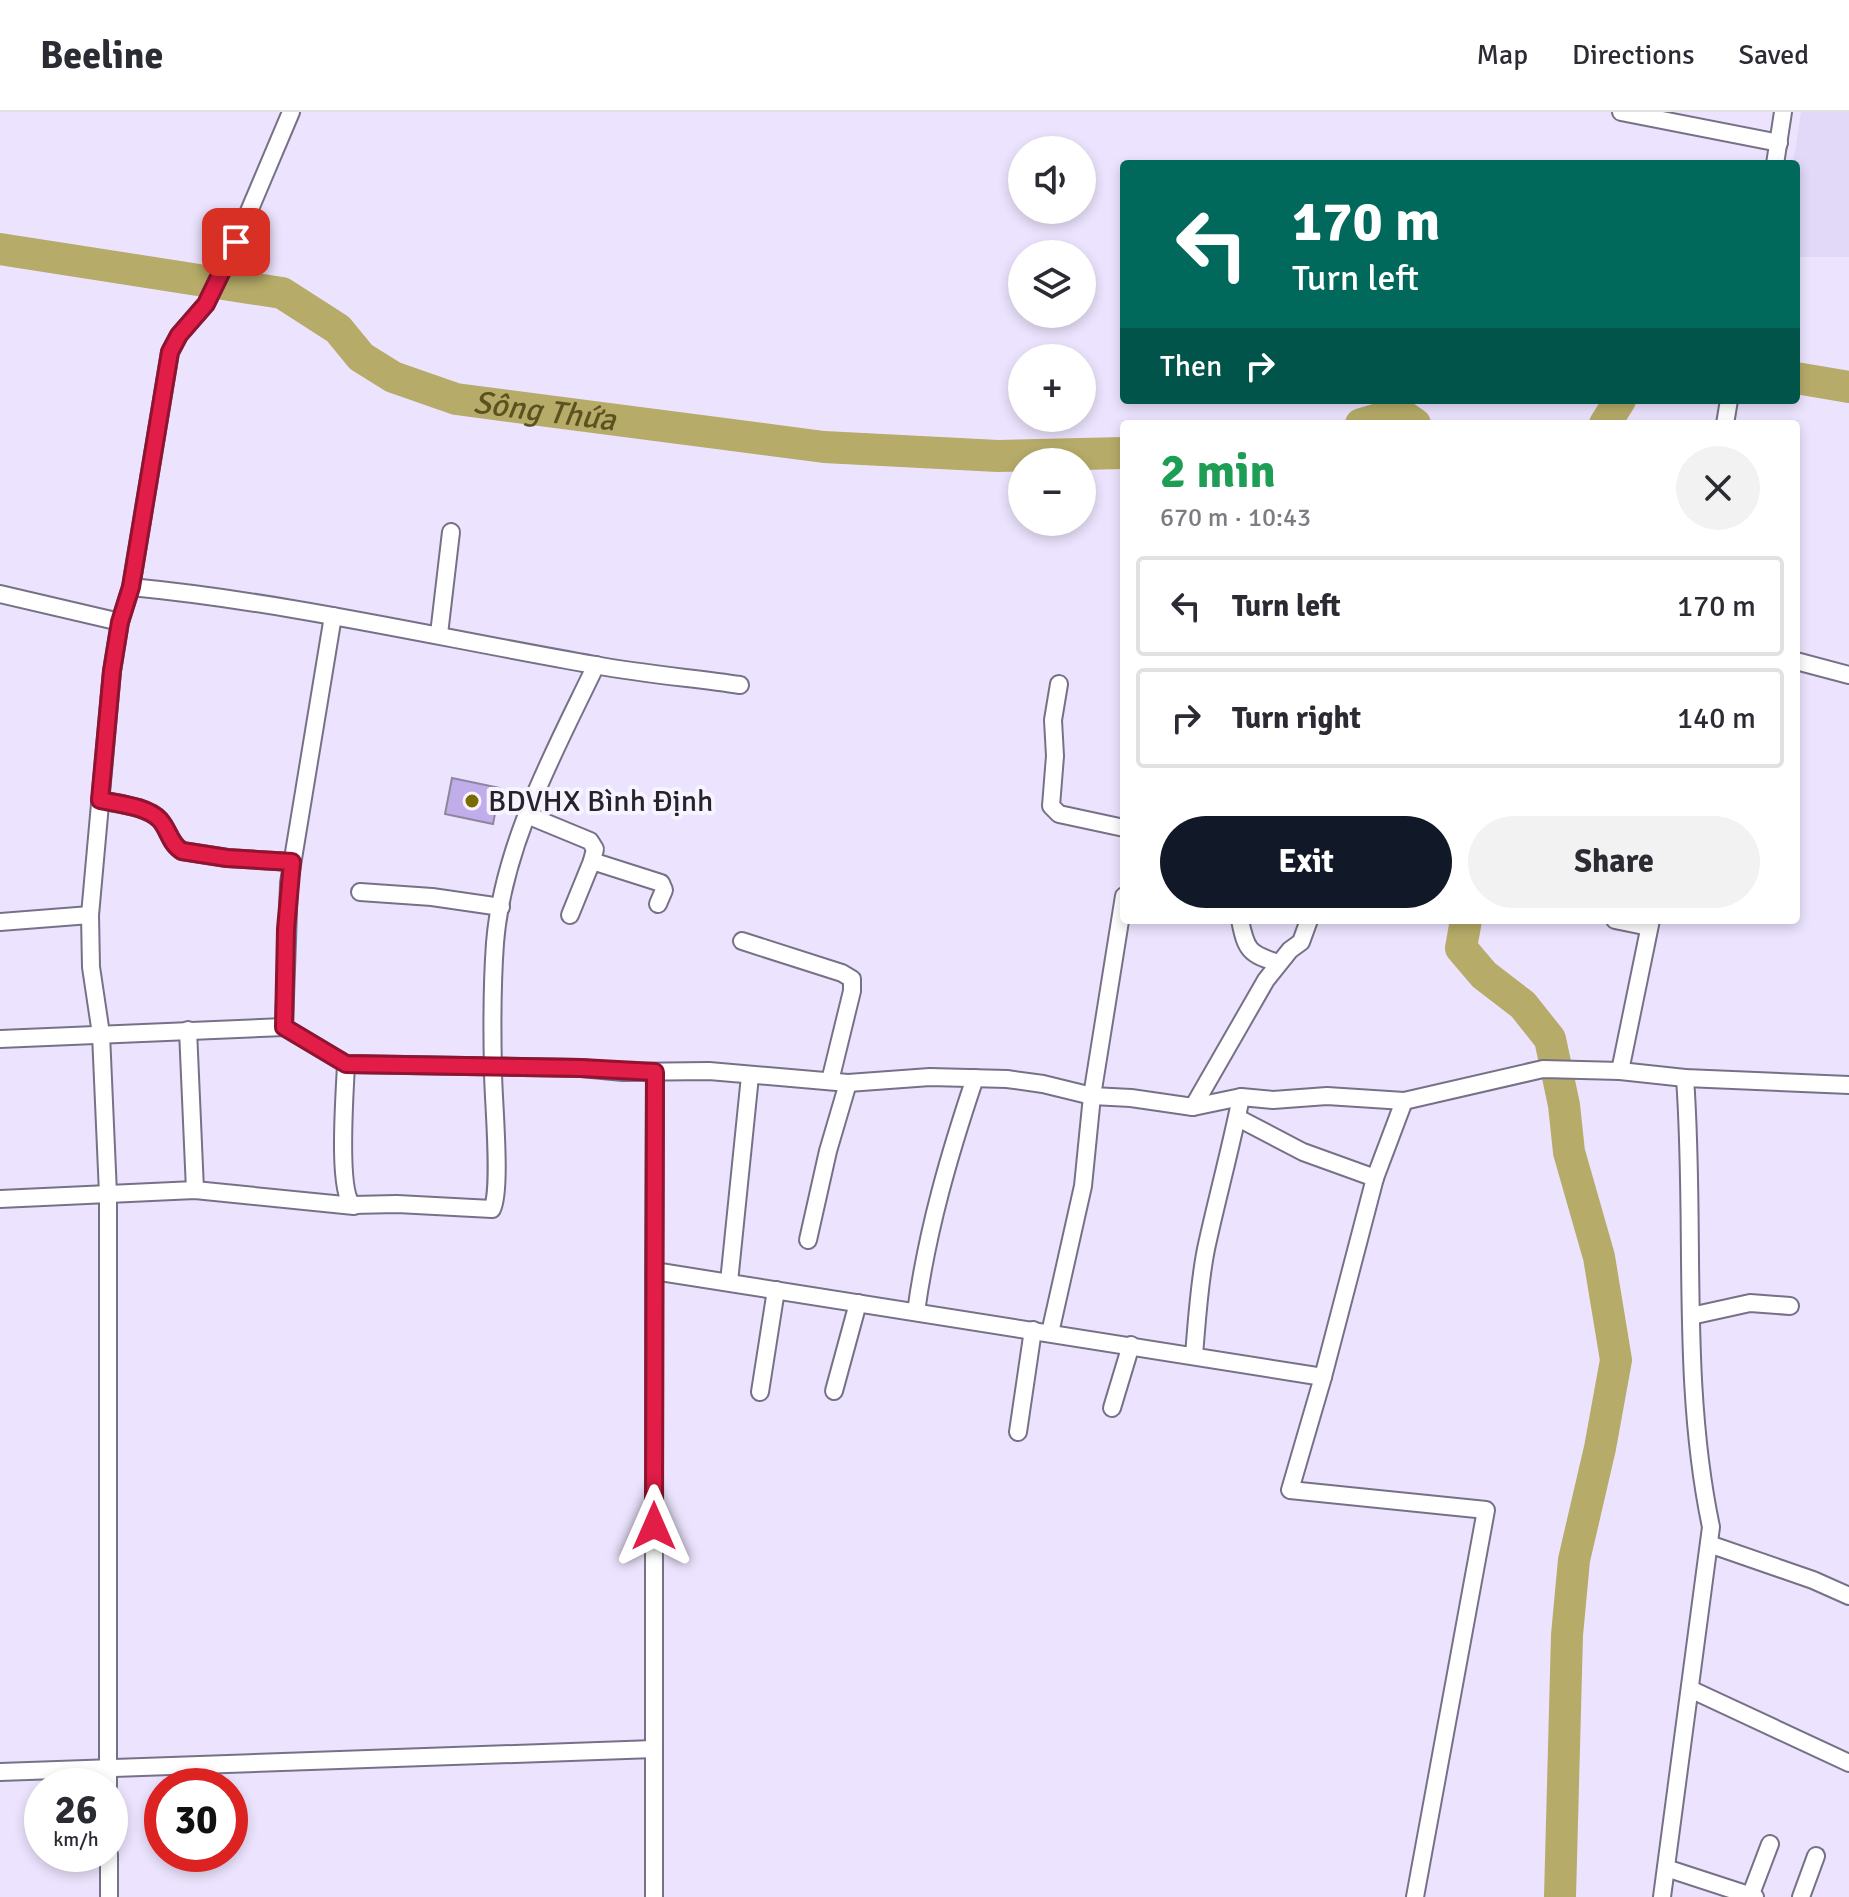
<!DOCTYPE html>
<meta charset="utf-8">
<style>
:root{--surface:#fff;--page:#f2f2f3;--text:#2b2b33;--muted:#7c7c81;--line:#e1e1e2;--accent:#111827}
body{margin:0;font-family:Signika,sans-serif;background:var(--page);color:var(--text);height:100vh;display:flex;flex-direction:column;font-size:30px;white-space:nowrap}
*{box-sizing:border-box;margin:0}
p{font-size:26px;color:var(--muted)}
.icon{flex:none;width:44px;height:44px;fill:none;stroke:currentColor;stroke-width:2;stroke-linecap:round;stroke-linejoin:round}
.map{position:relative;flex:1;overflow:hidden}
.drawer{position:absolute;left:1120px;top:308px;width:680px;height:504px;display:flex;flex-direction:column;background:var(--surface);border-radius:8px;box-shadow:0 4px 12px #0003}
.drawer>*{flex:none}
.banner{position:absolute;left:1120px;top:48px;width:680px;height:244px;border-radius:8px;box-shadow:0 4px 12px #0003;background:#00695c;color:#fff;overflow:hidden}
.tools{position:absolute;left:1008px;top:24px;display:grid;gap:16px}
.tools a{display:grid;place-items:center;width:88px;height:88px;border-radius:50%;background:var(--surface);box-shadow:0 4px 12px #0003;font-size:40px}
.speed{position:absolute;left:24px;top:1656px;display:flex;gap:16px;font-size:40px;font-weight:700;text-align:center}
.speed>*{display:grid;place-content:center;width:104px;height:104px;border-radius:50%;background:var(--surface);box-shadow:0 4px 12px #0003;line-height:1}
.speed small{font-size:20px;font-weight:400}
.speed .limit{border:12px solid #d22;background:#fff;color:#111}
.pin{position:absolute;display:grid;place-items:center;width:68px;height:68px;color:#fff;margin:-34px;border-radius:16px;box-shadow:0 4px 12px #0006}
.me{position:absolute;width:88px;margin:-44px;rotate:0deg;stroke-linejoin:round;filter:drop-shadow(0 0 6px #0008)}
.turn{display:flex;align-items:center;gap:28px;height:168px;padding:0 40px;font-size:36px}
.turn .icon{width:104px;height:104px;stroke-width:2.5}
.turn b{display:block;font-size:56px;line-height:68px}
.then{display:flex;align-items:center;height:76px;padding:0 40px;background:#0003;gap:16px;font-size:30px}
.round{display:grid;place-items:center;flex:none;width:84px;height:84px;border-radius:42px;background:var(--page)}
.headline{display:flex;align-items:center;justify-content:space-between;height:136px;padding:0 40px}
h1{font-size:48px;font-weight:800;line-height:60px;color:#1e9e55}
.action{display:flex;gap:16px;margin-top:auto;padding:16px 40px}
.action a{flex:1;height:92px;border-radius:48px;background:var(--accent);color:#fff;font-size:32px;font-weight:800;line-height:92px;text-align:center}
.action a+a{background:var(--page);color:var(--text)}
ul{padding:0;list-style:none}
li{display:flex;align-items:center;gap:24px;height:100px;margin:0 16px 12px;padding:0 24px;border:4px solid var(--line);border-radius:8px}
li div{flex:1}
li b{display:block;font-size:30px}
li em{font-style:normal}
header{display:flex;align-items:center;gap:48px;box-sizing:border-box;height:112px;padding:0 40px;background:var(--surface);border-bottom:2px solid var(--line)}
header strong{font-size:38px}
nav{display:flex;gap:44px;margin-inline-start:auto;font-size:28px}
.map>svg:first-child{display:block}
.built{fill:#e2d8f8}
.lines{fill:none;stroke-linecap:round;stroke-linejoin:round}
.river{stroke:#b6ab68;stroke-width:32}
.building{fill:#c1adea;stroke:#8d869d;stroke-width:2}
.minor-casing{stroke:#777187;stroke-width:20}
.minor{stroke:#fff;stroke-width:16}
.route-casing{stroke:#92132f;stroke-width:20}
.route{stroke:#e11d48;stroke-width:14}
.poi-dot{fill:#7a6b04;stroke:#f7f4ff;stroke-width:3}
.labels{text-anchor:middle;stroke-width:8;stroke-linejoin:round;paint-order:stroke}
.poi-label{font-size:30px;fill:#26232d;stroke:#f7f4ff;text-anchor:start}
.water-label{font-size:32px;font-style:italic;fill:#5b5220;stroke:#f7f4ff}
</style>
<header>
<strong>Beeline</strong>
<nav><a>Map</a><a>Directions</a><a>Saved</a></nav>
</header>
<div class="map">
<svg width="1849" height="1785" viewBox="0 0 1849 1785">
<rect width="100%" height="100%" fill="#ece4fe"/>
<polygon class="built" points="1801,0 1849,0 1849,145 1796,145 1796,52 1793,52"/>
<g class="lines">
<g class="river">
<path id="s1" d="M0 137 282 181 338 217 361 245 393 265 456 287 824 335 998 344 1124 341"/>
<polyline points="1796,266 1849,275"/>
<polyline points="1361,312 1399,301 1415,312"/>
<polyline points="1605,312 1620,288"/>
<polyline points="1466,808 1461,836 1484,863 1523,893 1550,927 1564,993 1569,1040 1599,1145 1616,1248 1600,1336 1574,1448 1567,1523 1560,1785"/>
</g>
</g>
<polygon class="building" points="452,666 500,676 493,712 445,702"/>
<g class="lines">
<g class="minor-casing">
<g id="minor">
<polyline points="1621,0 1779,31"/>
<polyline points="1775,52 1783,0"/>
<polyline points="1725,312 1729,288"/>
<path d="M131 475C287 490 440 526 595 553 643 562 692 566 740 573"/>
<polyline points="0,482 120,510"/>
<polyline points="439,522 451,420"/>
<polyline points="1796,549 1849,563"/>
<polyline points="1059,572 1053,608 1055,644 1051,694 1059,702 1124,716"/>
<path d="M100 688C118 692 147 694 160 708 169 718 170 732 182 739L227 746 292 750"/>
<polyline points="527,703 590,729 595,737 592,749 661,771 664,778 658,792"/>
<polyline points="360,780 432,785 501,795"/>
<polyline points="570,803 592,749"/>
<path d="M1240 808C1246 838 1249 842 1278 851"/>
<polyline points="1615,808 1649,815"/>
<polyline points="0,810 90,803"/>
<polyline points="742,829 842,861 852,867 852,879 830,969"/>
<polyline points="284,915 289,771 333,504"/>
<polyline points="188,918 195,1078"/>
<polyline points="0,927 284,915 346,952 581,956 623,960 709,959 848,971 930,965 1007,967 1043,972 1092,984 1131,986 1193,995 1241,985 1273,988 1327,984 1404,989 1543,957 1620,959 1685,966 1849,973"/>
<path d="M346 952C345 980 337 1075 352 1093L397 1092 492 1097C502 1078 493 986 493 959 492 917 492 873 495 831 503 732 554 641 596 553"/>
<polyline points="1620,959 1651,808"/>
<polyline points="655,960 654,1159 1323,1265 1375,1066 1404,989"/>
<polyline points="1193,995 1266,868 1290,838 1301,830 1309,808"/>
<polyline points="1238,1006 1303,1040 1375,1066"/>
<polyline points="0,1087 195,1078 354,1094"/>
<polyline points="808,1128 828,1039 848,971"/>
<polyline points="654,1159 654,1785"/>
<polyline points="729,1170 750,964"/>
<path d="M916 1200C927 1119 949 1043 975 966"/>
<polyline points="1691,1204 1750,1191 1790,1194"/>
<polyline points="1050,1221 1083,1074 1092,984 1124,784"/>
<path d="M1194 1243C1197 1208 1199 1172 1206 1137 1217 1086 1231 1036 1241 985"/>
<polyline points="1323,1265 1290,1378 1486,1398 1415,1785"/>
<polyline points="834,1279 858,1191"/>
<polyline points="760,1280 776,1178"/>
<polyline points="1112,1296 1131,1233"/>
<polyline points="1018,1320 1033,1218"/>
<polyline points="1709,1432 1813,1468 1849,1484"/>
<polyline points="1690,1577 1849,1651"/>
<polyline points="0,1660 654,1637"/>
<polyline points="108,1674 108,1082 101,922 91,855 90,803 112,559 120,510 131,475 170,240 179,223 206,192 236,130 291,0"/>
<polyline points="109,1742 109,1785"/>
<polyline points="1666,1756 1755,1785"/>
<polyline points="1751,1782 1770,1732"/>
<path d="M1662 1785 1711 1415C1680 1268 1696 1115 1685 966"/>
<polyline points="1801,1785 1816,1744"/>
</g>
</g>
<use href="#minor" class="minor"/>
</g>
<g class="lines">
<g class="route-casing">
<path id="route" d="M236 130 206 192 179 223 170 240 131 475 120 510 112 559 100 688C118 692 147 694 160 708 169 718 170 732 182 739L227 746 292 750 286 817 284 915 346 952 581 956 655 960 654 1414"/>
</g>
<use href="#route" class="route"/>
</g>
<circle class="poi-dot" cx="472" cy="689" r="8"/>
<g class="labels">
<g class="poi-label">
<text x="488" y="699">BDVHX Bình Định</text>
</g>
<g class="water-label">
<text dy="11" stroke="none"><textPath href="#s1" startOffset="582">Sông Thứa</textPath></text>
</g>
</g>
</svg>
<div class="tools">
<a><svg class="icon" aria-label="sound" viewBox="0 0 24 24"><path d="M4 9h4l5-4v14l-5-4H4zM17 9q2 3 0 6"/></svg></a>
<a><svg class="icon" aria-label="layers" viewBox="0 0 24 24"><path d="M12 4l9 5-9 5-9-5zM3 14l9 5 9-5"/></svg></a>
<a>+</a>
<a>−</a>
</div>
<div class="speed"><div>26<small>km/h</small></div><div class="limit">30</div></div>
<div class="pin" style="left:236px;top:130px;background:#d93025"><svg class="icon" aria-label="arrive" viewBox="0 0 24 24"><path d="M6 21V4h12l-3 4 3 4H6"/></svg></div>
<svg class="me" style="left:654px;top:1414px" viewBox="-20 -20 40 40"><path d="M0-17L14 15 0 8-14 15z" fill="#e11d48" stroke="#fff" stroke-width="4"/></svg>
<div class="banner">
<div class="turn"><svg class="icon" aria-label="left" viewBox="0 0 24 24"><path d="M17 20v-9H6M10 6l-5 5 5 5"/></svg><div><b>170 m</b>Turn left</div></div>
<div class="then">Then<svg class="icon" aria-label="right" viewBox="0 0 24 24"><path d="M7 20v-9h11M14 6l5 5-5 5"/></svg></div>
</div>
<section class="drawer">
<div class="headline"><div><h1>2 min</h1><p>670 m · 10:43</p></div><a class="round"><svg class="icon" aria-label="close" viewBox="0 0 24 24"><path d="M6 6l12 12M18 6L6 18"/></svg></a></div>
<ul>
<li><svg class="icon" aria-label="left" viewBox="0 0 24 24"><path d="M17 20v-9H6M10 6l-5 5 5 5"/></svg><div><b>Turn left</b></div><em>170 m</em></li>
<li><svg class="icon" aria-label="right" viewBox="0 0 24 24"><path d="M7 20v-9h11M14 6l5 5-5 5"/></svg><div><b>Turn right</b></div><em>140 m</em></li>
</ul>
<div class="action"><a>Exit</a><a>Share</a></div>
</section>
</div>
